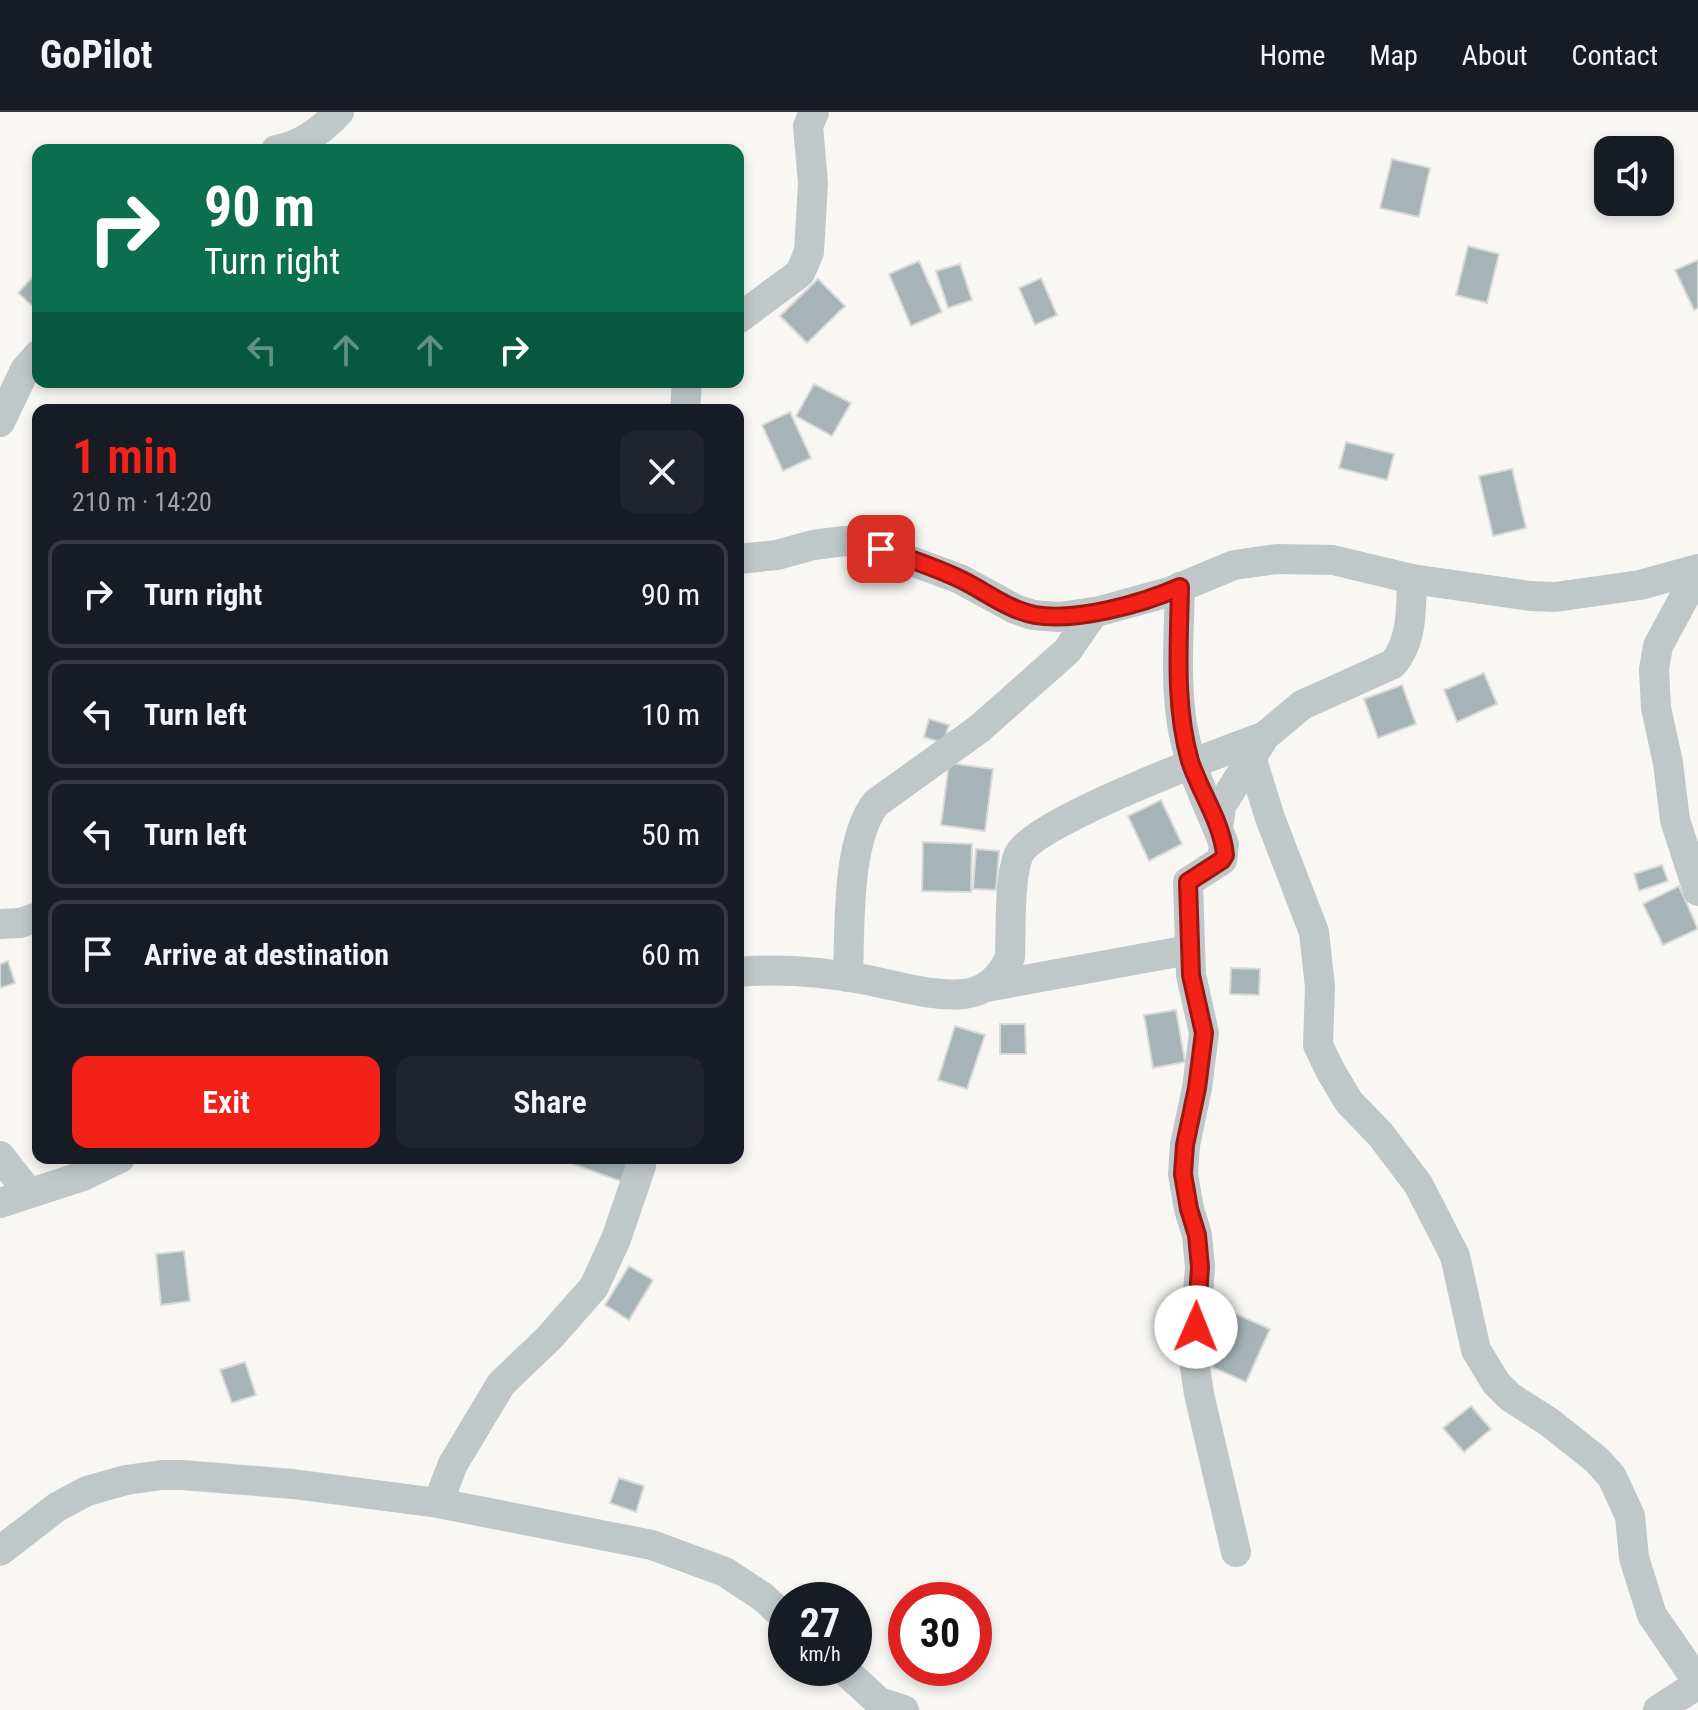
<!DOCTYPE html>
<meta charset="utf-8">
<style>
:root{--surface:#171b24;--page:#20242c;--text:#f1f3f6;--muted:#9ea1a6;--line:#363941;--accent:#f32218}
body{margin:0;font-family:"Roboto Condensed",sans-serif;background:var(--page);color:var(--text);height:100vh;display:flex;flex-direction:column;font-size:30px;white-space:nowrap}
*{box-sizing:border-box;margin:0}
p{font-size:26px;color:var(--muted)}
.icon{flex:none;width:44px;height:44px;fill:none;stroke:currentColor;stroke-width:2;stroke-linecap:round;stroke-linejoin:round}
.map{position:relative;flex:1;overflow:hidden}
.side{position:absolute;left:32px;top:292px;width:712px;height:760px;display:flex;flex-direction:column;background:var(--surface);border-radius:16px;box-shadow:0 4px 12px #0003}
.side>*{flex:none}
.banner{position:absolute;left:32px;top:32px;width:712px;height:244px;border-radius:16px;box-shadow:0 4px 12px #0003;background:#0b6e4f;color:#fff;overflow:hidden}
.buttons{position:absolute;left:1594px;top:24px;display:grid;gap:16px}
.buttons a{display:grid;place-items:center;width:80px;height:80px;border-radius:16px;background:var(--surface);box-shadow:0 4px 12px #0003;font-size:40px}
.speed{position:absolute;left:768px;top:1470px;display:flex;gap:16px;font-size:40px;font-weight:700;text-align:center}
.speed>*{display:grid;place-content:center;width:104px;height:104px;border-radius:50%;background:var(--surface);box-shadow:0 4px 12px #0003;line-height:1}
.speed small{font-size:20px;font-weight:400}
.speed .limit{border:12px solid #d22;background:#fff;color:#111}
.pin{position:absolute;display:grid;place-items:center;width:68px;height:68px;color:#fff;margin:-34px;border-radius:16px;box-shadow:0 4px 12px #0006}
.me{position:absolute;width:88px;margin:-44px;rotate:1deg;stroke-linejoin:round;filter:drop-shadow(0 0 6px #0008)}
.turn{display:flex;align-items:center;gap:28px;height:168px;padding:0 40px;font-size:36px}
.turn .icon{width:104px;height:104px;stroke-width:2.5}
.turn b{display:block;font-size:56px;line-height:68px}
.lanes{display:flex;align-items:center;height:76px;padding:0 40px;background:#0003;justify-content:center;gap:40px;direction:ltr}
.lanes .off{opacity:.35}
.round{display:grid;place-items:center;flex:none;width:84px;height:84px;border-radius:16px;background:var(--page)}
.overview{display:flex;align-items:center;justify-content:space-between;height:136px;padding:0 40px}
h1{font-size:48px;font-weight:600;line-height:60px;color:var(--accent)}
.primary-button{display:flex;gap:16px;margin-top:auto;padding:16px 40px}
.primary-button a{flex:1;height:92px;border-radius:16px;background:var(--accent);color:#fff;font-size:32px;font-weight:600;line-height:92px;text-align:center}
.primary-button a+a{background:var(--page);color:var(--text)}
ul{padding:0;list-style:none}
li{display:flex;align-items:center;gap:24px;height:108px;margin:0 16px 12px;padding:0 24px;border:4px solid var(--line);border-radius:16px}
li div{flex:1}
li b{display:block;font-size:30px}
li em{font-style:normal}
header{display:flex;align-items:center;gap:48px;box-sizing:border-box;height:112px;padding:0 40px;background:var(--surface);border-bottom:2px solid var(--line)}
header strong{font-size:38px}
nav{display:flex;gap:44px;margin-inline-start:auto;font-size:28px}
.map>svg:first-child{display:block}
.building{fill:#a6b4b7;stroke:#d9d9d7;stroke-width:2}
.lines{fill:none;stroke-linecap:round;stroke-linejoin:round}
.minor{stroke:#c0c7c9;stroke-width:30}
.route-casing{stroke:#9e1610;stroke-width:20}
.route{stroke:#f32218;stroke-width:14}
</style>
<header>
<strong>GoPilot</strong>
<nav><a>Home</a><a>Map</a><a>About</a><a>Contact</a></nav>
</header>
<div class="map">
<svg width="1698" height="1598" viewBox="0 0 1698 1598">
<rect width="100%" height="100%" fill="#f8f7f4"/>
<g class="building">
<polygon points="1392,47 1430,56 1419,105 1380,96"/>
<polygon points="1468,134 1499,142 1487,191 1456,183"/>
<polygon points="1698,148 1698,196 1694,198 1675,158"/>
<polygon points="919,149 942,200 911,214 889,162"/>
<polygon points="960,152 972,188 948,196 936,159"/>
<polygon points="38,159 38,199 18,181"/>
<polygon points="1041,166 1057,203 1035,213 1019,176"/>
<polygon points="818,167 845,194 807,231 780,204"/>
<polygon points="814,272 851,291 832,324 796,304"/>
<polygon points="790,300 811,346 783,359 762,313"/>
<polygon points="1346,330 1394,342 1387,368 1339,356"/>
<polygon points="1512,357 1526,416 1493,424 1479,364"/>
<polygon points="1484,561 1497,592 1457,610 1444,578"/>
<polygon points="1402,573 1416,612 1378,626 1364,587"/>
<polygon points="929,607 949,613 943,631 924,625"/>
<polygon points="949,651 993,657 985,719 941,713"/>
<polygon points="1161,688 1182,732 1149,749 1128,704"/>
<polygon points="923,730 972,732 971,780 922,779"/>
<polygon points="976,737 999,739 996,778 973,777"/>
<polygon points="1662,753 1668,769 1639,779 1634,762"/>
<polygon points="1679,774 1698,817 1663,833 1643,792"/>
<polygon points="8,849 15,871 0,876 0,852"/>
<polygon points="1231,856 1260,857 1259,883 1230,882"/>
<polygon points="1176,898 1185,950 1153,956 1144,903"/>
<polygon points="1000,912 1025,912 1026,942 1000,942"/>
<polygon points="955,914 985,923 967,977 938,968"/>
<polygon points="576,1046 632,1046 623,1070 573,1052"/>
<polygon points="184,1139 190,1189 161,1193 156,1142"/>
<polygon points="629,1154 653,1168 629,1208 605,1193"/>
<polygon points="1236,1202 1270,1217 1246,1270 1212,1255"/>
<polygon points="245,1250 256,1283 232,1291 220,1258"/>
<polygon points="1471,1294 1491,1317 1464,1340 1443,1316"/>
<polygon points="619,1366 644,1374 636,1400 610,1391"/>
</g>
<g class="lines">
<g class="minor">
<path d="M276 38C301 34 322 18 339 0"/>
<polyline points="738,207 800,161 809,140 813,71 808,14 814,0"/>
<polyline points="685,298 687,270"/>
<polyline points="0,310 25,258 38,243"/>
<polyline points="738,447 777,443 813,433 844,429 865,432 960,467 1015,497 1033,503 1059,505 1100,499 1169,480 1234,453 1277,447 1333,448 1412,467 1530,484 1555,485 1640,473 1698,457"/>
<polyline points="1698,460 1658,534 1654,557 1656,596 1668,651 1675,708 1698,779"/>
<path d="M1180 475C1179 520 1175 568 1182 612 1188 649 1203 683 1218 717"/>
<polyline points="1251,645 1270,706 1314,820 1320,875 1318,933 1330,958 1349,990 1380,1022 1418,1072 1455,1144 1476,1238 1496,1271 1510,1285 1549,1310 1597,1348 1612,1365 1630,1404 1634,1446 1652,1503 1698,1570"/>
<polyline points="0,812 20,811 38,805"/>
<path d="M738 860C782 856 824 860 867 868 898 874 933 885 964 882 986 880 1002 864 1010 845 1011 819 1009 764 1019 742 1035 709 1224 639 1265 624"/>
<path d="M848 865C850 816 846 729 876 691L979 617 1067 539 1094 500"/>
<polyline points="986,875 1189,838"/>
<polyline points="0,1044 29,1081"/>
<polyline points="0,1091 83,1064 120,1046"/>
<polyline points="438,1391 453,1352 501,1272 549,1226 594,1175 616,1127 641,1054 641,1046"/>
<polyline points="0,1439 57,1395 87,1379 126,1368 162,1363 182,1363 293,1372 438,1391 652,1433 725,1460 763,1485 786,1506"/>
<path d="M1236 1440 1199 1282 1193 1242 1200 1155 1197 1123 1189 1097 1183 1062 1185 1033 1197 976 1204 921 1191 863 1188 770 1222 748 1224 733 1218 717 1221 694 1265 624 1302 593 1393 552C1413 528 1411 496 1412 467"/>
<polyline points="842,1556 879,1590 904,1598"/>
<polyline points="1658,1598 1698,1572"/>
</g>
</g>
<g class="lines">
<g class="route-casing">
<path id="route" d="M881 437C908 446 937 456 962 468 986 480 1009 498 1035 503 1076 510 1142 492 1180 475 1179 534 1174 593 1190 649 1200 680 1222 710 1225 743L1222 748 1188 770 1191 863 1204 921 1197 976 1185 1033 1183 1062 1189 1097 1197 1123 1200 1155 1196 1215"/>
</g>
<use href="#route" class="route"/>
</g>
</svg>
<div class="buttons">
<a><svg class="icon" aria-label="sound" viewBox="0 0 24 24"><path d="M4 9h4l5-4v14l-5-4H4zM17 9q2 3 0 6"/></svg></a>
</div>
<div class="speed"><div>27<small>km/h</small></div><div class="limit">30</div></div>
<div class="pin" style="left:881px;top:437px;background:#d93025"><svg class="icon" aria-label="arrive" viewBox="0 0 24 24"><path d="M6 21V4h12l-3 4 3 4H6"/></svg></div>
<svg class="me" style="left:1196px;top:1215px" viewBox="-20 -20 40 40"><circle r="19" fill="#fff"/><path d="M0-13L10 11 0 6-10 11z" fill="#f32218"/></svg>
<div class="banner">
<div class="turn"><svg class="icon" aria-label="right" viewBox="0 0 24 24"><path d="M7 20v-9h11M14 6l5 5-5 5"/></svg><div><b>90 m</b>Turn right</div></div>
<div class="lanes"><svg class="icon off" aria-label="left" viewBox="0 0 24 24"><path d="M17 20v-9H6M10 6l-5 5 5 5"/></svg><svg class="icon off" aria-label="ahead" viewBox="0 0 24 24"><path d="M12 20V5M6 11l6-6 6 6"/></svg><svg class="icon off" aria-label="ahead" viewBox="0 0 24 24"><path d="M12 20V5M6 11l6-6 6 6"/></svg><svg class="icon" aria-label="right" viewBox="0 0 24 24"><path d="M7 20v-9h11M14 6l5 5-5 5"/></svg></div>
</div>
<section class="side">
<div class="overview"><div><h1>1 min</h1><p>210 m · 14:20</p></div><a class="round"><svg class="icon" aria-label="close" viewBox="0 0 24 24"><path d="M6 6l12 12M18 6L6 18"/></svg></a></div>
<ul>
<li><svg class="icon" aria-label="right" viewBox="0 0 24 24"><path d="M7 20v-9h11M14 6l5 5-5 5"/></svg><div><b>Turn right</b></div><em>90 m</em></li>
<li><svg class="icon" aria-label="left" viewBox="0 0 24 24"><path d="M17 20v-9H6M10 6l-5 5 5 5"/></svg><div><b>Turn left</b></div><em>10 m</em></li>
<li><svg class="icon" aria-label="left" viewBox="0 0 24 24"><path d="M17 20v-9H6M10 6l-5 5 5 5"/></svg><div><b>Turn left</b></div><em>50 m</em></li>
<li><svg class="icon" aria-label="arrive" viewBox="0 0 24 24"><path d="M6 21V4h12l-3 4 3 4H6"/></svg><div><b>Arrive at destination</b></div><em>60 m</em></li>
</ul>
<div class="primary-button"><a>Exit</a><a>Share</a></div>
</section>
</div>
